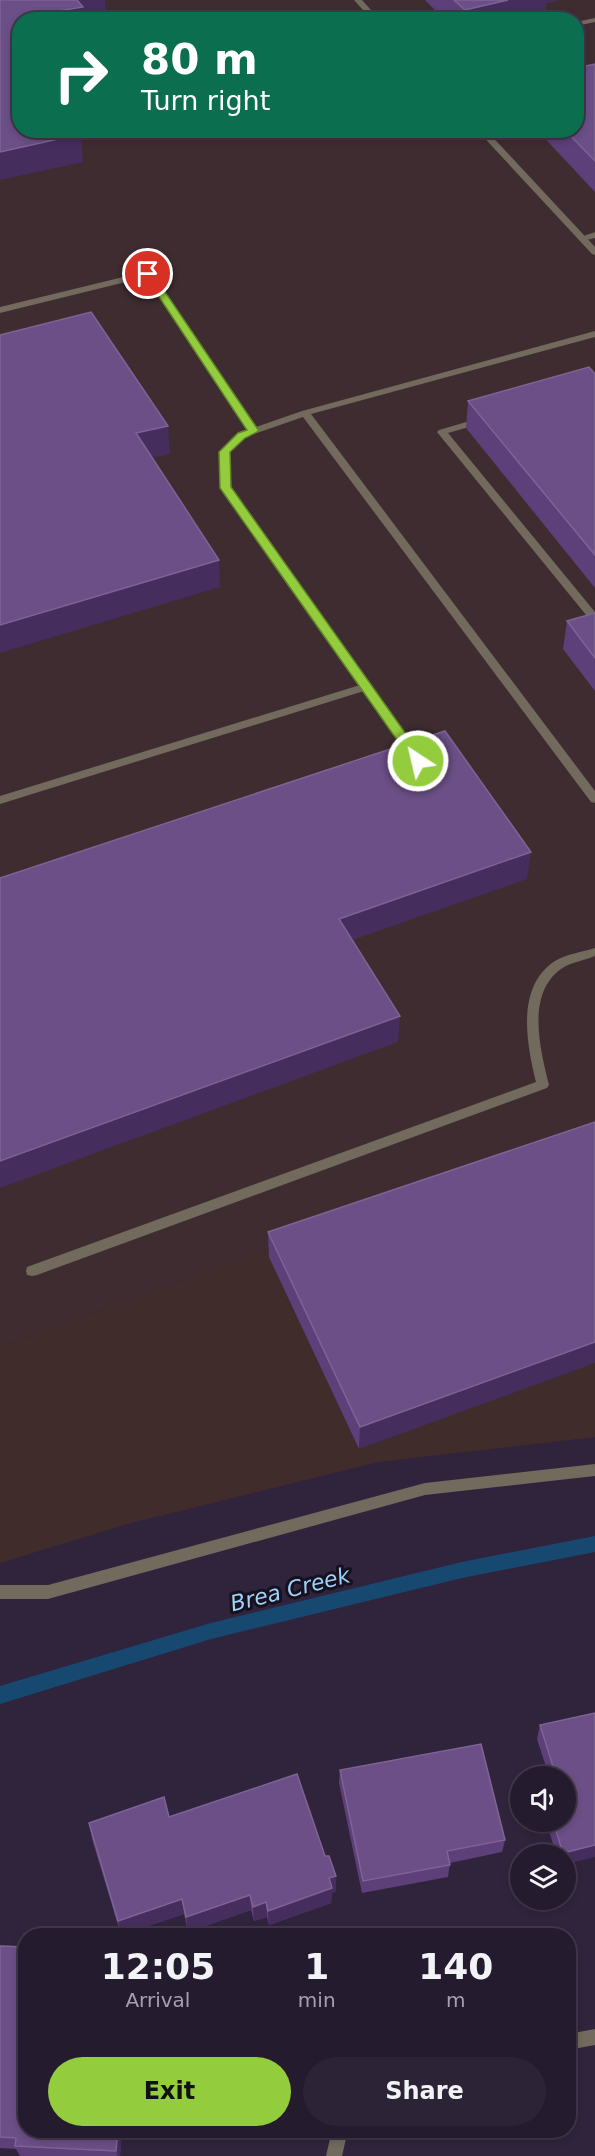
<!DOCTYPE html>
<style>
:root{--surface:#241b2e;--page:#2c2436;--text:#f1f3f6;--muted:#a3a1aa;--line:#41394a;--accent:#93cc3d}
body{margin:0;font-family:"DejaVu Sans",sans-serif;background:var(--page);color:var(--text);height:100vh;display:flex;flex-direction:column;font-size:22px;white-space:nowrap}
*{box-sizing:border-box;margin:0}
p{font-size:20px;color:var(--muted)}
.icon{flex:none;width:33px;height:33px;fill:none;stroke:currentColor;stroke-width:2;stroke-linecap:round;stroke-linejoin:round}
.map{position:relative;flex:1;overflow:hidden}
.drawer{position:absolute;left:18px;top:1928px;width:558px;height:210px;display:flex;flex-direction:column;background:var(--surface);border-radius:24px;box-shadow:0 3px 9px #0003,0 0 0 2px var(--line)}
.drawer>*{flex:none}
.guide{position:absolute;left:12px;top:12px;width:572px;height:126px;border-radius:24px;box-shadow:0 3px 9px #0003,0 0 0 2px var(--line);background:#0b6e4f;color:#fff;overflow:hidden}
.controls{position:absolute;left:510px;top:1766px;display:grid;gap:12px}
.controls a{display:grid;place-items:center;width:66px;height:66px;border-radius:50%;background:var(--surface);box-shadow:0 3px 9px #0003,0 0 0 2px var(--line);font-size:30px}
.pin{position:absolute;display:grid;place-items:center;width:51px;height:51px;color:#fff;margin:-26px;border:3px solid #fff;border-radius:50%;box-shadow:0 2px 6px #0007}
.me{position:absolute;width:66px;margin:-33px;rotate:325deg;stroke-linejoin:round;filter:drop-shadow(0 0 4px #0008)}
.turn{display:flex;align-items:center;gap:21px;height:126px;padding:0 30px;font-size:27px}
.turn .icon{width:78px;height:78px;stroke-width:2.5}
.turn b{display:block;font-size:42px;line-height:51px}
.eta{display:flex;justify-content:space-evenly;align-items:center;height:102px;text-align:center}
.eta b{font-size:36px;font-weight:600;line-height:42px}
.primary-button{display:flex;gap:12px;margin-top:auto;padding:12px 30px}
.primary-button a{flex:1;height:69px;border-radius:36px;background:var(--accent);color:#111;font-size:24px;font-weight:600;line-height:69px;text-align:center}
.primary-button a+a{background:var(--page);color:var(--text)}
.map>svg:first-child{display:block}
.commercial{fill:#402c2b}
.industrial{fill:#3f2c31;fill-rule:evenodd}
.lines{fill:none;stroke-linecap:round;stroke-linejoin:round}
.stream{fill:#174970;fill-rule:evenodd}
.lane{fill:#716a5d;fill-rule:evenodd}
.street{fill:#716a5d;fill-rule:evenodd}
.wall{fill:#5d3f7a}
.shaded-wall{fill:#452d5d}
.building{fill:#6b4f86;stroke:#7d6495;stroke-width:1.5}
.route{fill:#93cc3d;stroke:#608528;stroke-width:1.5}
.labels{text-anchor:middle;stroke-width:6;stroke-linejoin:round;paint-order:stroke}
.water-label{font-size:22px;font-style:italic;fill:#9fd1fd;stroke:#16111c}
</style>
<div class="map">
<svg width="595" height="2156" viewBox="0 0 595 2156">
<rect width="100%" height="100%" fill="#30243d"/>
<polygon class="commercial" points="595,1131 595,1437 378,1462 127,1524 0,1563 0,1347"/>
<path class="industrial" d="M0 0H595V1131L0 1347ZM20 20H576V130H20Z"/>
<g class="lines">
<polygon class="stream" points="595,1536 595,1552 462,1578 211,1639 0,1704 0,1686 211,1623 462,1562"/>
<g class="lane">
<polygon points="595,18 595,22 576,26 576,22"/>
<polygon points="595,232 595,238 582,241 578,238"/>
<polygon points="148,271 151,272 256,427 302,411 595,331 595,337 311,414 595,791 595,803 591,802 303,417 245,437 230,452 231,488 420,754 421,757 420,760 412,760 364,691 0,804 0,796 360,685 221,488 220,451 239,433 248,430 146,277 0,313 0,307"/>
<polygon points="480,418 483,419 483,423 448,433 595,612 595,622 591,621 437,432 439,430"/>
<path d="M595 948V956C585 960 573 962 564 967 525 991 540 1049 549 1085L547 1088 37 1275 32 1276 27 1275 26 1271 27 1267 536 1082C527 1045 515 987 555 961 567 954 582 952 595 948Z"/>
<polygon points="595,1464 595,1476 425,1495 48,1599 0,1599 0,1585 48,1585 425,1483"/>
</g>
<g class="street">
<polygon points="354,0 362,0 380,20 372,20"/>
<polygon points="477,130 486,130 595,247 595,255 592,254"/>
<polygon points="595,2029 595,2045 568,2050 568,2034"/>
<polygon points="332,2130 348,2130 342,2156 326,2156"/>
</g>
</g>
<g class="wall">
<polygon points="425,0 559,0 546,3 545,17 535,20 445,20"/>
<polygon points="595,64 595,192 537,130 576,130"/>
<polygon points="595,374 595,588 466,428 468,401"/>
<polygon points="595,613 595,691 563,649 567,621"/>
<polygon points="595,1122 359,1449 269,1257 268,1232"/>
<polygon points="595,1713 566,1854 556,1854 546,1821 566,1821 566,1776 549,1776 537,1739 540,1725"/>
<polygon points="340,1770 505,1840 502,1852 450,1863 448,1877 362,1893 339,1783"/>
<polygon points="169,1817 325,1856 336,1876 336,1891 332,1893 331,1903 269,1925 267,1917 254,1921 251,1910 188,1932 184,1914 121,1935 92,1839 89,1823"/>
<polygon points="0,1946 26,2130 122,2130 120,2156 20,2156 16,2149 0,2148"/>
</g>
<g class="shaded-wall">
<polygon points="74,0 105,0 106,15 87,20 45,20 45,13"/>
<polygon points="508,0 559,0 546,3 545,17 535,20 464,20 465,10"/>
<polygon points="81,134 83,162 0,180 0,152"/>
<polygon points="168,426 170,454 138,461 136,433"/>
<polygon points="219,560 220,587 0,653 0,625"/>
<polygon points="531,852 527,879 338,945 339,919"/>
<polygon points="400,1016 398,1042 0,1188 0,1161"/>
<polygon points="595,1342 595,1363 359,1449 360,1427"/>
<polygon points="595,1845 595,1857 566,1864 566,1854 562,1854 563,1853"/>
<polygon points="336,1876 336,1891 332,1893 331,1903 269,1925 268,1911 329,1878"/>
<polygon points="250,1895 251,1910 188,1932 186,1917"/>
<polygon points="182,1899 184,1914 121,1935 118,1921"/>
<polygon points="266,1902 267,1917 254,1921 253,1907"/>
<polygon points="118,2130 122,2130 120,2156 118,2156 116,2151"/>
</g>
<g class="building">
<polygon points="0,0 77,0 83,7 45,13 49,20 20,20 20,130 79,130 81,134 0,152"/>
<polygon points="454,0 508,0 465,10"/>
<polygon points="595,64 595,161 565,130 576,130 576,68"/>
<polygon points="91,312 168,426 136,433 219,560 0,625 0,335"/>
<polygon points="589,367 595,374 595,555 468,401"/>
<polygon points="595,613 595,658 567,621"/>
<polygon points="445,731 531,852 339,919 400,1016 0,1161 0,878"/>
<polygon points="595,1122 595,1342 360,1427 268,1232"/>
<polygon points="595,1713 595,1845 563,1853 553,1821 566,1821 566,1776 556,1776 540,1725"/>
<polygon points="481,1744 505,1840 447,1851 450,1865 363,1881 340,1770"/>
<polygon points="297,1774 325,1856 329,1856 336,1876 329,1878 332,1888 268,1911 266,1902 253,1907 250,1895 186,1917 182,1899 118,1921 89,1823 164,1797 169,1817"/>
<polygon points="0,1946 26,1947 26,2130 118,2130 116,2151 15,2146 16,2138 0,2137"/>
</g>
<polygon class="route" points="148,271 153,274 259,431 245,438 230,452 231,487 423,758 423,764 414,764 220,488 219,452 238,433 247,430 144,274"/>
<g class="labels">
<g class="water-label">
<text transform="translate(290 1589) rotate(-14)" y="8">Brea Creek</text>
</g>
</g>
</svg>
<div class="controls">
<a><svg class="icon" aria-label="sound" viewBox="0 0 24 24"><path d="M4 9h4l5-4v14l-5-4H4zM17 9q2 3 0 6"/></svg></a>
<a><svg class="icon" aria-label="layers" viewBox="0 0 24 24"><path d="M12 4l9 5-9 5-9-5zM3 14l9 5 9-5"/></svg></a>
</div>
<div class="pin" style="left:148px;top:274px;background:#d93025"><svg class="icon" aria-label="arrive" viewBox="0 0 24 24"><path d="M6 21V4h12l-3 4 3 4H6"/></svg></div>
<svg class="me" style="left:418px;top:761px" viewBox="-20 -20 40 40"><circle r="17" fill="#93cc3d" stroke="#fff" stroke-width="3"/><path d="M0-11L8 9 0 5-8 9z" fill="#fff"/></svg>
<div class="guide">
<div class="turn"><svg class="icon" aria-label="right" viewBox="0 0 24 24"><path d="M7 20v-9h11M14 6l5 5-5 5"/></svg><div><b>80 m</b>Turn right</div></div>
</div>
<section class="drawer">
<div class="eta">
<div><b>12:05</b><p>Arrival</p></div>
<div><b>1</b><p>min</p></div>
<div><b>140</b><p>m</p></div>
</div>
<div class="primary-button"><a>Exit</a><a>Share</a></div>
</section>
</div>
